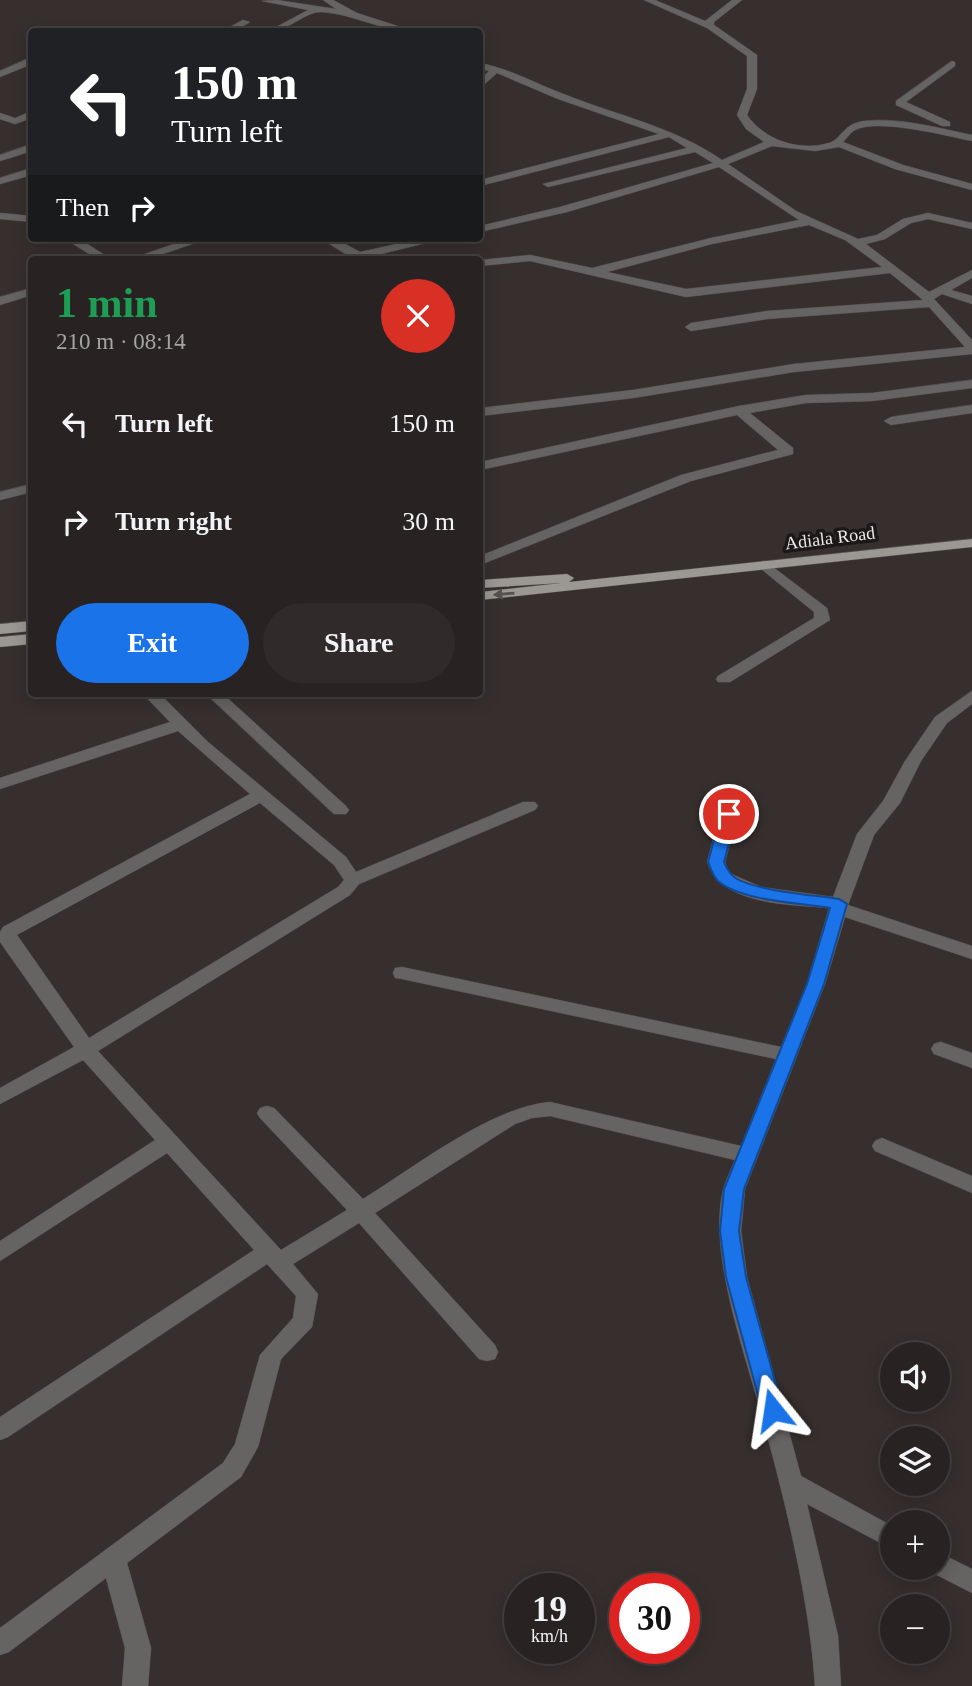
<!DOCTYPE html>
<meta charset="utf-8">
<style>
:root{--surface:#282322;--page:#302b2a;--text:#f1f3f6;--muted:#a5a4a5;--line:#444040;--accent:#1a73e8}
body{margin:0;font-family:Georgia,serif;background:var(--page);color:var(--text);height:100vh;display:flex;flex-direction:column;font-size:26px;white-space:nowrap}
*{box-sizing:border-box;margin:0}
p{font-size:23px;color:var(--muted)}
.icon{flex:none;width:38px;height:38px;fill:none;stroke:currentColor;stroke-width:2;stroke-linecap:round;stroke-linejoin:round}
.map{position:relative;flex:1;overflow:hidden}
.drawer{position:absolute;left:28px;top:256px;width:455px;height:441px;display:flex;flex-direction:column;background:var(--surface);border-radius:7px;box-shadow:0 4px 18px #0003,0 0 0 2px var(--line)}
.drawer>*{flex:none}
.guide{position:absolute;left:28px;top:28px;width:455px;height:214px;border-radius:7px;box-shadow:0 4px 18px #0003,0 0 0 2px var(--line);background:#202124;color:#fff;overflow:hidden}
.buttons{position:absolute;left:880px;top:1342px;display:grid;gap:14px}
.buttons a{display:grid;place-items:center;width:70px;height:70px;border-radius:50%;background:var(--surface);box-shadow:0 4px 18px #0003,0 0 0 2px var(--line);font-size:35px}
.speed{position:absolute;left:504px;top:1573px;display:flex;gap:14px;font-size:35px;font-weight:700;text-align:center}
.speed>*{display:grid;place-content:center;width:91px;height:91px;border-radius:50%;background:var(--surface);box-shadow:0 4px 18px #0003,0 0 0 2px var(--line);line-height:1}
.speed small{font-size:18px;font-weight:400}
.speed .limit{border:10px solid #d22;background:#fff;color:#111}
.pin{position:absolute;display:grid;place-items:center;width:60px;height:60px;color:#fff;margin:-30px;border:4px solid #fff;border-radius:50%;box-shadow:0 2px 7px #0007}
.me{position:absolute;width:77px;margin:-38px;rotate:345deg;stroke-linejoin:round;filter:drop-shadow(0 0 5px #0008)}
.turn{display:flex;align-items:center;gap:24px;height:147px;padding:0 28px;font-size:32px}
.turn .icon{width:91px;height:91px;stroke-width:2.5}
.turn b{display:block;font-size:49px;line-height:60px}
.then{display:flex;align-items:center;height:66px;padding:0 28px;background:#0003;gap:14px;font-size:26px}
.round{display:grid;place-items:center;flex:none;width:74px;height:74px;border-radius:37px;background:var(--page)}
.headline{display:flex;align-items:center;justify-content:space-between;height:119px;padding:0 28px}
h1{font-size:42px;font-weight:700;line-height:52px;color:#1e9e55}
.primary-button{display:flex;gap:14px;margin-top:auto;padding:14px 28px}
.primary-button a{flex:1;height:80px;border-radius:42px;background:var(--accent);color:#fff;font-size:28px;font-weight:700;line-height:80px;text-align:center}
.primary-button a+a{background:var(--page);color:var(--text)}
ul{padding:0;list-style:none}
li{display:flex;align-items:center;gap:21px;height:98px;padding:0 28px}
li div{flex:1}
li b{display:block;font-size:26px}
li em{font-style:normal}
.map>svg:first-child{display:block}
.lines{fill:none;stroke-linecap:round;stroke-linejoin:round}
.minor-casing{stroke:#534d4b;stroke-width:1}
.major-casing{stroke:#534d4b;stroke-width:1}
.minor{fill:#666462;fill-rule:evenodd}
.major{fill:#9b9792;fill-rule:evenodd}
.oneway{fill:#55514e}
.route{fill:#1a73e8;stroke:#114b97;stroke-width:2}
.labels{text-anchor:middle;stroke-width:7;stroke-linejoin:round;paint-order:stroke}
.street-label{font-size:18px;fill:#ede9e7;stroke:#1b1817}
</style>
<div class="map">
<svg width="972" height="1686" viewBox="0 0 972 1686">
<rect width="100%" height="100%" fill="#362f2d"/>
<g class="lines">
<g class="minor-casing">
<g id="minor">
<path d="M277 0 336 9 323 0H333L357 13 416 32C383 32 354 14 322 12 305 11 288 32 267 32L308 10 262 1Z"/>
<path d="M644 0H655L705 21 732 0H742L714 22V25L757 55V89L747 115C764 140 799 152 829 143 842 139 842 124 864 121 900 117 938 128 972 135V141C947 136 878 118 855 130 851 132 847 138 843 142L903 165 972 184V190L895 169 839 147 815 151 772 146 728 164 796 211 858 239 877 235 903 219 928 213 972 223V229L928 219 911 223 885 239 866 244 929 292 972 270V278L951 290 972 296V304L942 294 934 299 972 340V354L794 372 633 398 480 416V408L633 390 794 364 965 347 929 307 767 319 691 331 685 327 691 323 767 311 923 300 890 273 686 297 530 261 480 266V260L530 255 592 268 711 238 799 220 719 167 567 212 480 232V226L560 207 713 163 695 152 548 187 543 184 687 148 669 137 480 186V180L659 134 558 99 497 73 480 88V80L489 71 480 69V63C511 69 536 84 566 95 619 116 674 127 722 160L764 142 746 129 737 115 747 89V56L707 28ZM809 225 845 240 882 267 686 289 607 272 712 244Z"/>
<polygon points="243,20 250,22 233,32 221,32"/>
<polygon points="32,57 32,64 0,77 0,71"/>
<polygon points="952,61 955,62 955,66 906,102 950,122 950,126 942,126 896,105 896,101"/>
<polygon points="32,111 32,118 15,124 0,119 0,113 15,118"/>
<polygon points="32,144 32,151 0,161 0,155"/>
<polygon points="32,168 32,175 0,184 0,178"/>
<polygon points="0,213 32,216 32,222 0,219"/>
<polygon points="64,238 78,238 111,259 97,259"/>
<polygon points="192,238 210,238 148,259 130,259"/>
<polygon points="320,238 334,238 360,252 424,238 446,238 369,257 371,259 352,258"/>
<polygon points="32,288 32,295 0,305 0,297"/>
<polygon points="972,380 972,388 872,401 806,403 750,413 793,448 793,454 691,481 480,565 480,556 681,475 778,450 737,415 480,470 480,462 739,406 806,395 872,393"/>
<polygon points="972,405 972,413 891,425 884,421 891,417"/>
<polygon points="32,484 32,492 0,500 0,492"/>
<polygon points="765,561 827,608 830,620 730,682 718,682 716,679 718,676 814,618 814,612 760,568 758,565 760,562"/>
<path d="M972 691V704L947 723 921 761 900 803 874 835 848 905 972 946V959L845 917 825 984 745 1189 741 1231 747 1277 801 1476 892 1526V1549L807 1504 838 1636 841 1686H815C810 1605 788 1513 767 1435 750 1366 707 1258 723 1190 726 1180 731 1169 735 1160L550 1116 532 1118 515 1124 375 1213 495 1345 498 1352 495 1359 487 1361 479 1359 359 1223 293 1264 318 1294 312 1327 281 1359 258 1447 241 1477 127 1563 151 1648 148 1686H122L125 1648 106 1578 9 1652 0 1655V1628L223 1463 235 1444 260 1355 293 1318 296 1296 267 1264 8 1437 0 1440V1417L254 1250 167 1153 0 1261V1241L155 1140 83 1060 0 1104V1088L74 1047 0 942V932L3 927 250 794 178 731 0 789V778L170 722 142 693H159L208 742 346 857 356 872 523 802H535L538 806 535 810 359 884 350 895 98 1051 281 1250 347 1210 260 1118 257 1113 260 1108 267 1106 274 1108 363 1199C415 1167 491 1107 550 1102L741 1146 776 1059 402 979 395 978 393 973 395 968 402 967 781 1047 807 984 829 908C790 904 722 906 707 862L720 814 729 809 738 814 725 862 729 873 761 887 833 897 857 834 883 801 905 761 935 717ZM260 803 334 865 344 880 338 887 89 1038 17 935Z"/>
<polygon points="205,693 222,693 346,806 349,810 346,814 334,814"/>
<polygon points="941,1042 972,1053 972,1068 934,1054 931,1049 934,1044"/>
<polygon points="882,1138 972,1176 972,1193 875,1151 872,1146 875,1141"/>
<polygon points="938,1552 972,1569 972,1593 929,1571 928,1568 938,1568"/>
</g>
</g>
<g class="major-casing">
<g id="major">
<polygon points="972,539 972,547 480,600 480,592 561,583 480,588 480,580 567,574 574,578 569,582"/>
<polygon points="32,621 32,631 0,634 0,624"/>
<polygon points="32,634 32,644 0,647 0,637"/>
</g>
</g>
<use href="#minor" class="minor"/>
<use href="#major" class="major"/>
</g>
<defs><path id="oneway-solid" d="M-6-.8H1V-3.2L6.5 0L1 3.2V.8H-6Z" transform="scale(1.75)"/></defs>
<use class="oneway" href="#oneway-solid" transform="translate(504 594) rotate(175)"/>
<path class="route" d="M729 809 737 814 724 862C727 870 730 875 737 879 759 891 812 895 839 899L847 904 824 984 744 1189 739 1231 746 1277 783 1410 780 1416 773 1419 765 1416 762 1410 726 1277 720 1231 724 1189 807 984 830 908C800 903 741 901 718 881 713 876 711 869 708 862L721 814Z"/>
<g class="labels">
<g class="street-label">
<text transform="translate(830 538) rotate(-7)" y="6">Adiala Road</text>
</g>
</g>
</svg>
<div class="buttons">
<a><svg class="icon" aria-label="sound" viewBox="0 0 24 24"><path d="M4 9h4l5-4v14l-5-4H4zM17 9q2 3 0 6"/></svg></a>
<a><svg class="icon" aria-label="layers" viewBox="0 0 24 24"><path d="M12 4l9 5-9 5-9-5zM3 14l9 5 9-5"/></svg></a>
<a>+</a>
<a>−</a>
</div>
<div class="speed"><div>19<small>km/h</small></div><div class="limit">30</div></div>
<div class="pin" style="left:729px;top:814px;background:#d93025"><svg class="icon" aria-label="arrive" viewBox="0 0 24 24"><path d="M6 21V4h12l-3 4 3 4H6"/></svg></div>
<svg class="me" style="left:773px;top:1410px" viewBox="-20 -20 40 40"><path d="M0-17L14 15 0 8-14 15z" fill="#1a73e8" stroke="#fff" stroke-width="4"/></svg>
<div class="guide">
<div class="turn"><svg class="icon" aria-label="left" viewBox="0 0 24 24"><path d="M17 20v-9H6M10 6l-5 5 5 5"/></svg><div><b>150 m</b>Turn left</div></div>
<div class="then">Then<svg class="icon" aria-label="right" viewBox="0 0 24 24"><path d="M7 20v-9h11M14 6l5 5-5 5"/></svg></div>
</div>
<section class="drawer">
<div class="headline"><div><h1>1 min</h1><p>210 m · 08:14</p></div><a class="round" style="background:#d93025;color:#fff"><svg class="icon" aria-label="close" viewBox="0 0 24 24"><path d="M6 6l12 12M18 6L6 18"/></svg></a></div>
<ul>
<li><svg class="icon" aria-label="left" viewBox="0 0 24 24"><path d="M17 20v-9H6M10 6l-5 5 5 5"/></svg><div><b>Turn left</b></div><em>150 m</em></li>
<li><svg class="icon" aria-label="right" viewBox="0 0 24 24"><path d="M7 20v-9h11M14 6l5 5-5 5"/></svg><div><b>Turn right</b></div><em>30 m</em></li>
</ul>
<div class="primary-button"><a>Exit</a><a>Share</a></div>
</section>
</div>
